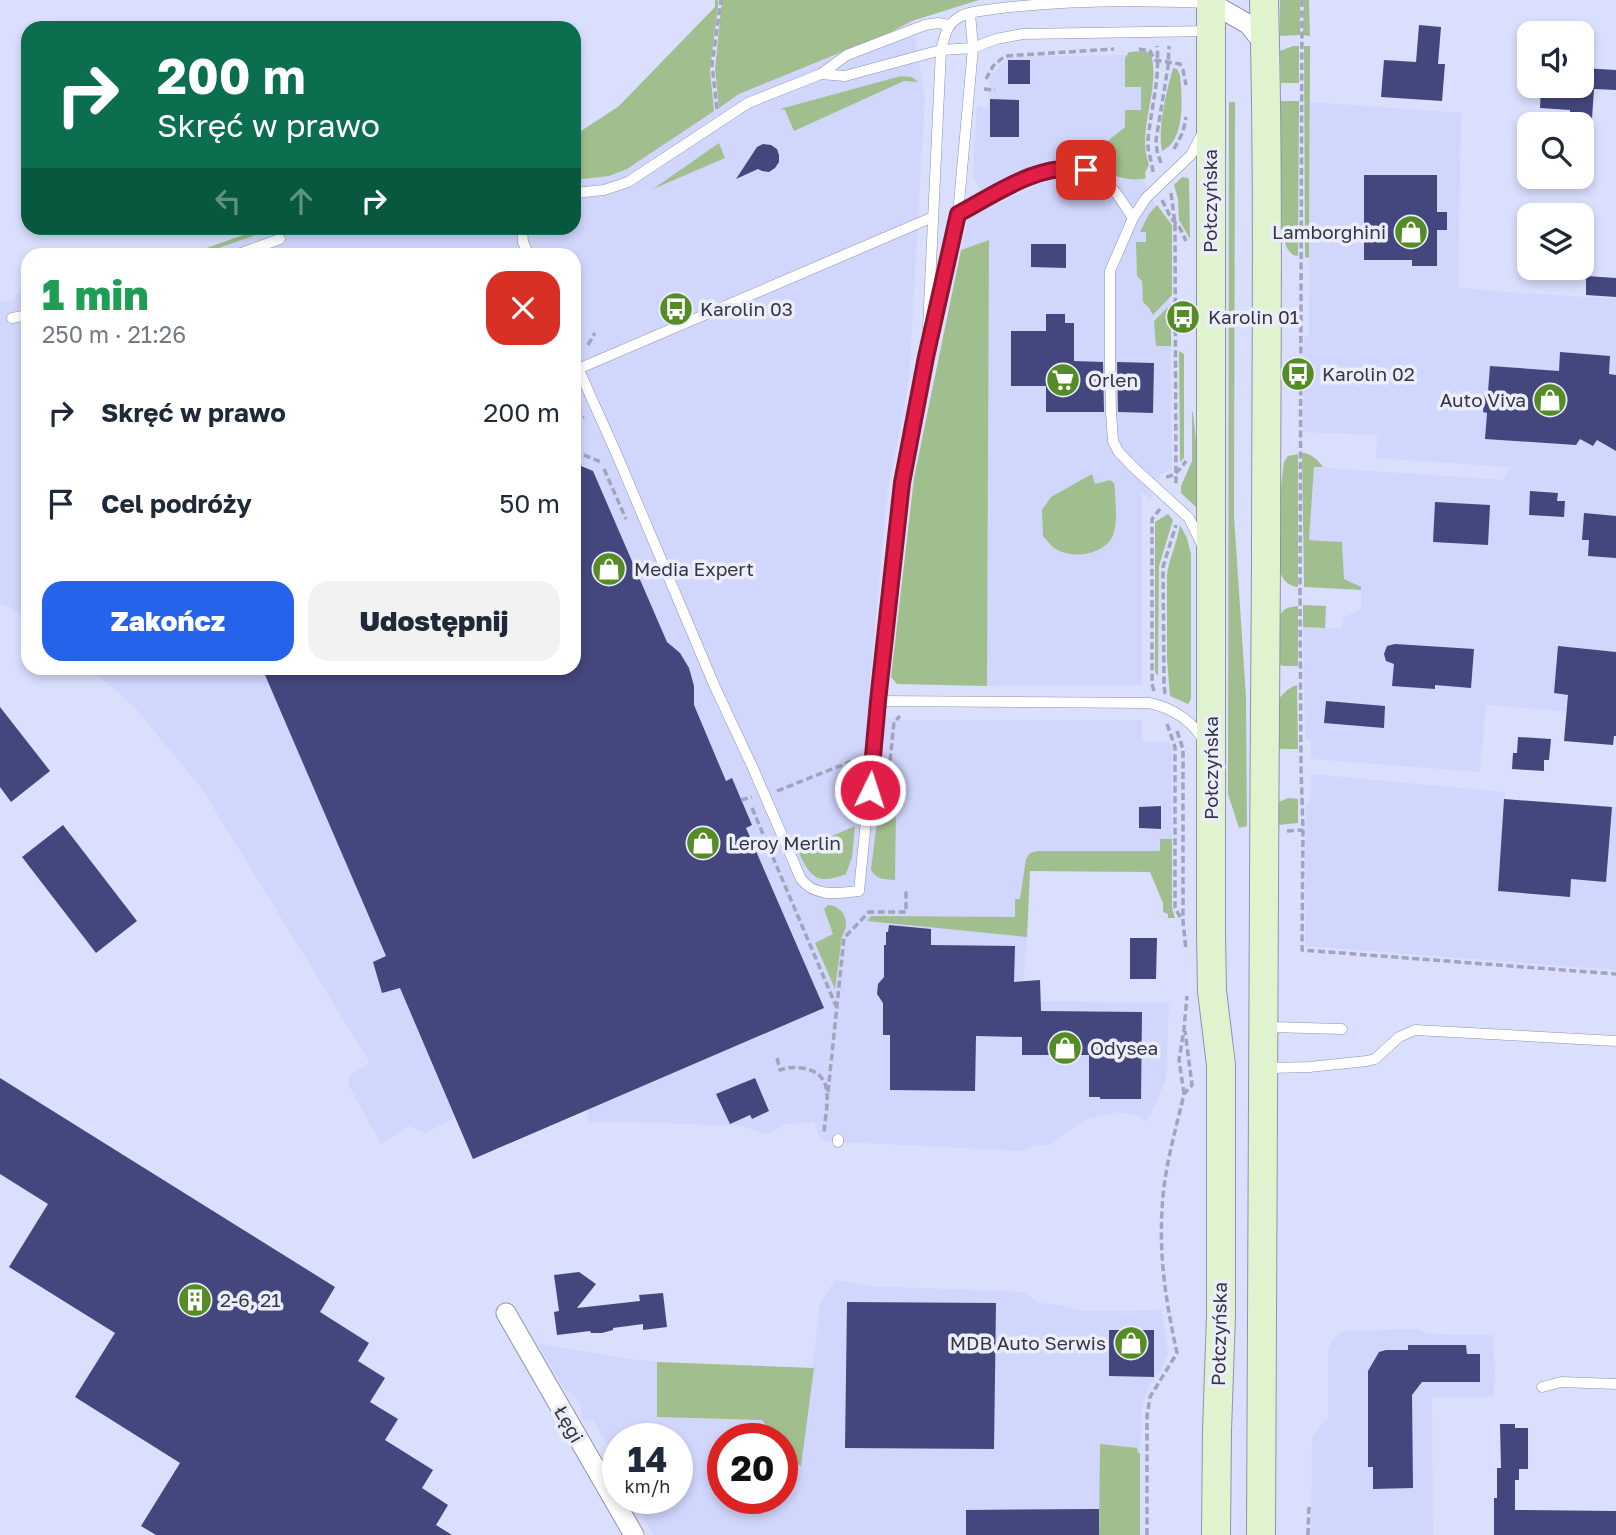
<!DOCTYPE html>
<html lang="pl">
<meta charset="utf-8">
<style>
:root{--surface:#fff;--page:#f2f2f3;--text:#1f2937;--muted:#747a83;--accent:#2563eb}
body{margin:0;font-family:"Golos Text",sans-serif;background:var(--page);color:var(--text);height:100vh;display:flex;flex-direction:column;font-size:26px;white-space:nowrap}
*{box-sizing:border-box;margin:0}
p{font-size:23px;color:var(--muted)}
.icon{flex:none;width:38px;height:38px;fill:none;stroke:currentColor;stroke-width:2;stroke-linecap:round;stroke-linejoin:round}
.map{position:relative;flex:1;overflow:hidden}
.sheet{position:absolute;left:21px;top:248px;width:560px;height:427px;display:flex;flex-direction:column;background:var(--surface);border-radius:21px;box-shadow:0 4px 10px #0003}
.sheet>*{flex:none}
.guide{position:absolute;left:21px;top:21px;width:560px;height:214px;border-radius:21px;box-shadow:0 4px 10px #0003;background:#0b6e4f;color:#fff;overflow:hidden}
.buttons{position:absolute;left:1517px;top:21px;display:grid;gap:14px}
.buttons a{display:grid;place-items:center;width:77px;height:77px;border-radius:14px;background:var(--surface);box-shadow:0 4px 10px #0003;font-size:35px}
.speed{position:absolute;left:602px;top:1423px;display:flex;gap:14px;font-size:35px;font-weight:700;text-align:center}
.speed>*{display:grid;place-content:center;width:91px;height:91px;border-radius:50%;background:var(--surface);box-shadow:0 4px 10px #0003;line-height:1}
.speed small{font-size:18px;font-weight:400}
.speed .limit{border:10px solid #d22;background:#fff;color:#111}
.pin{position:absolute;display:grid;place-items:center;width:60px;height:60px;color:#fff;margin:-30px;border-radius:14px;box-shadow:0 4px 10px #0006}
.me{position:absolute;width:77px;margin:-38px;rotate:4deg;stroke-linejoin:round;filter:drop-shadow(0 0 5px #0008)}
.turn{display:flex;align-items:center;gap:24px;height:147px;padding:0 21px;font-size:32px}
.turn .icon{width:91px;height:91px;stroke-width:2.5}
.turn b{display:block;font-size:49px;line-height:60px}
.lanes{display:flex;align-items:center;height:66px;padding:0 21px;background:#0003;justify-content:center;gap:35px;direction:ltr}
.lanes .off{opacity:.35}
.round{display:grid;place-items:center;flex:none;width:74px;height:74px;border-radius:21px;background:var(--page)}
.head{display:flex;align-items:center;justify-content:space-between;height:119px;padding:0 21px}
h1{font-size:42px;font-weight:800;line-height:52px;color:#1e9e55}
.action{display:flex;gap:14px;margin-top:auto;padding:14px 21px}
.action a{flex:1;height:80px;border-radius:21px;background:var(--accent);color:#fff;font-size:28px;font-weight:800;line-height:80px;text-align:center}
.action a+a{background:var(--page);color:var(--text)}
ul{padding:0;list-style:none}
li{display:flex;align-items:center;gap:21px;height:91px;padding:0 21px}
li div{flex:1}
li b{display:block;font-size:26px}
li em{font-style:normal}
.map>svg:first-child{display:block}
.built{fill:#d1d6fc}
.green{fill:#a1bf8e}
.building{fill:#43477d}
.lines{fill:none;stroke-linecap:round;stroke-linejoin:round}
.service-casing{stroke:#8e92ae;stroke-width:11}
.minor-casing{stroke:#8e92ae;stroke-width:21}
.secondary-casing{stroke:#8e92ae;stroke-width:30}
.path{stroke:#a0a4bc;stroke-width:3.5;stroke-dasharray:7 3.5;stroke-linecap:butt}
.service{stroke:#fff;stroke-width:10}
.minor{stroke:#fff;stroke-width:19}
.secondary{stroke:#dff3cf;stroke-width:28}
.route-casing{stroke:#92132f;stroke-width:18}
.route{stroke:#e11d48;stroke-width:12}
.labels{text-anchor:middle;stroke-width:7;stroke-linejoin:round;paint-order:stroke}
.street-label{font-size:19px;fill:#343642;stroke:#ebeefa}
.poi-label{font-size:19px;fill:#343642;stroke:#ebeefa;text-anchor:start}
</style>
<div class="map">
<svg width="1616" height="1535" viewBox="0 0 1616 1535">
<rect width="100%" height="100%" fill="#dadffd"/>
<g class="built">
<polygon points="912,21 925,96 909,380 887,494 867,716 903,720 1142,720 1142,742 1168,742 1172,747 1172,839 1160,840 1161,851 1124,872 1030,871 1027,937 1022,1001 1169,1003 1166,1079 1150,1116 1144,1122 1141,1116 1118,1112 1084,1120 1050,1145 1037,1145 1023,1151 824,1141 821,1140 814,1122 787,1124 766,1134 743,1126 635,1122 589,1122 587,1110 473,1159 455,1117 426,1133 409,1126 381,1144 349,1086 349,1076 370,1063 202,789 137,710 92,669 574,668 574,256 187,255 263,228 574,228 574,134 716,92 891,32"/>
<polygon points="1126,55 1125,87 1142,87 1141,110 1102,148 1099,158 1048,163 985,190 981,190 979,188 973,175 977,106 989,107 990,77 1007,59 1014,57"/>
<polygon points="1310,102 1461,113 1458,287 1492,291 1616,299 1616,715 1486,705 1480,772 1311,759 1311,740 1305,738 1303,627 1342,629 1343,618 1361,610 1361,588 1344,579 1342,542 1309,540 1314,467 1504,480 1510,467 1376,458 1377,435 1303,432 1304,337 1309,334"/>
<polygon points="1082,176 1100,191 1106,206 1124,178 1135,180 1143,179 1169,234 1172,470 1161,474 1150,501 1142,492 1142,685 987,686 988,240 961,250 969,217 1044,182 1056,177"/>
<polygon points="28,291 28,615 0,604 0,302 15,300 15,295"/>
<polygon points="1311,774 1505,792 1505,799 1616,807 1616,970 1305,946 1306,806 1310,802"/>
<polygon points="835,1280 868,1286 1024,1292 1038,1303 1054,1304 1083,1311 1162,1310 1168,1353 1162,1369 1151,1383 1144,1398 1142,1409 1140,1453 1140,1535 653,1535 633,1498 677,1498 677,1438 618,1438 618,1462 592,1419 583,1421 580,1405 577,1400 573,1394 566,1392 537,1343 623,1358 657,1362 658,1417 762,1420 775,1438 723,1438 723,1498 782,1498 782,1450 787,1456 801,1465 820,1303"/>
<polygon points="1418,1329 1429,1334 1493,1335 1495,1377 1493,1397 1432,1397 1433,1535 1311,1535 1312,1438 1320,1425 1328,1419 1328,1350 1331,1341 1343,1331"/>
</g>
<g class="green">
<polygon points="715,0 718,0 718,7 710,70 714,111 627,169 609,176 574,180 574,134 578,133 619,106 715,7"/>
<polygon points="722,0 979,0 912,21 891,32 739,94 719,108 715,69"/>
<polygon points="1280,0 1300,0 1300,35 1280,36"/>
<polygon points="1304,0 1309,0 1310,36 1303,35"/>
<polygon points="1293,46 1299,46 1299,83 1281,83 1280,51"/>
<polygon points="1304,46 1310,46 1309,258 1305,257"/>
<path d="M1142 51 1149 52 1151 54C1161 91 1136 128 1149 165L1145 173 1146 178C1132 183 1095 175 1099 155 1101 144 1117 134 1125 127V110H1141V87H1125V58L1129 52Z"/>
<path d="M1173 68 1177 69 1180 75C1182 96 1186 140 1162 151 1157 129 1167 89 1173 68Z"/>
<polygon points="901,76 912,77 918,82 904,81 794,131 785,110 780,109"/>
<path d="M1281 101H1299L1298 256C1293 255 1292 255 1289 251 1275 231 1281 130 1281 101Z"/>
<polygon points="1229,102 1235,102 1234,516 1246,697 1247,826 1239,828 1228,794"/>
<polygon points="719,143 725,158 653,189"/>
<polygon points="1182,177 1188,178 1189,180 1190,239 1179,220 1178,199 1174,185"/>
<polygon points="1157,205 1172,225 1172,295 1153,315 1149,308 1143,302 1142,281 1137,276 1136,242 1146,242 1146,232 1140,232 1149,214"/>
<polygon points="263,228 276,228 199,255 187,255"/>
<polygon points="989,240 987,686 897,684 891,677 914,478 961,250"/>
<polygon points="1171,304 1171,346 1156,346 1154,321"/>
<polygon points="1179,351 1184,354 1184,458 1180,462"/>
<polygon points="1192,412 1193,412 1200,480 1199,506 1196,507 1181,493 1181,486 1192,461"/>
<path d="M1302 453C1311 453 1318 460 1323 467H1314L1309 540 1342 542 1344 579 1361 587V590L1304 587Z"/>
<path d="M1298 454V587C1290 586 1284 582 1281 574 1274 558 1281 482 1284 462L1288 456Z"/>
<path d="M1092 474 1095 484 1110 480 1114 483 1115 489C1115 504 1119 526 1111 539 1100 556 1070 559 1054 548 1050 545 1046 539 1043 536L1042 510 1051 497Z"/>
<polygon points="1168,514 1173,520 1159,566 1158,676 1155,672 1155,522"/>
<path d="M1180 525 1187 538 1191 554V699L1188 704 1170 696 1167 659V575C1169 558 1177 543 1180 525Z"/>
<polygon points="1303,605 1326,606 1325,628 1303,627"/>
<path d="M1298 606V666H1283L1278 663C1278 651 1275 621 1282 612 1286 607 1292 607 1298 606Z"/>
<path d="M1297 685 1298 749H1282L1279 748 1277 702C1282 694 1288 688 1297 685Z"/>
<polygon points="1288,798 1298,799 1298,823 1278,825 1279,802"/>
<path d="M885 804H896L895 880C884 879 877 880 871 870L878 812Z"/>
<path d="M855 826 852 857 846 874C816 885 811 878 798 851Z"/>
<polygon points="1160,839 1172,839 1172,908 1175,918 1168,918 1168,914 1163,912 1163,903 1150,872 1030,871 1027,937 867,921 871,916 1015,917 1015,899 1020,899 1026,859 1030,853 1038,851 1160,851"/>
<path d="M828 905C844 906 851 923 842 936L835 989 815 943 833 934 824 909Z"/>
<path d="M657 1362 814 1368 801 1466C788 1457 782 1455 782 1438H775L762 1420 657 1417Z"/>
<polygon points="1100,1444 1137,1448 1138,1453 1140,1453 1140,1535 1099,1535"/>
</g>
<g class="building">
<polygon points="1419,25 1441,27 1438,64 1445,64 1442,101 1381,97 1384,60 1416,62"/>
<rect x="1008" y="60" width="22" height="24"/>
<polygon points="1582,68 1616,70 1616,90 1594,89 1592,119 1570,118 1570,110 1540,108 1541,86 1582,86"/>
<polygon points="990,99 1019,100 1019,137 990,137"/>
<polygon points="763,144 771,145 777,149 779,155 779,162 775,168 769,172 762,171 758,169 736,179 757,147"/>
<polygon points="1364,175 1437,175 1437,212 1447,212 1447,230 1437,230 1437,266 1412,266 1412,260 1364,260"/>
<polygon points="1031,244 1066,244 1066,268 1031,267"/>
<polygon points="1586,276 1616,278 1616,297 1586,295"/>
<polygon points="1046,314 1065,314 1065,323 1074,323 1074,361 1103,362 1104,412 1046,412 1046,386 1011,386 1011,331 1046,331"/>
<polygon points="1560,352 1610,356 1609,374 1616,375 1616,451 1597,440 1593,446 1580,439 1576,445 1485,439 1487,413 1483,412 1485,392 1488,392 1490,366 1559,371"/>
<polygon points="1117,362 1154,363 1153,413 1118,412"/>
<polygon points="574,463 593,471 667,642 680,653 689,668 694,686 694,705 726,781 732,778 752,825 746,828 824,1008 473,1159 400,988 382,993 373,962 386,956 262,668 574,668"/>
<polygon points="1530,491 1558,493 1557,501 1565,501 1564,517 1529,515"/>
<polygon points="1435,502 1490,505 1488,545 1433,542"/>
<polygon points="1584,513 1616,516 1616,558 1588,556 1589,540 1582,540"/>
<polygon points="1395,644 1474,649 1471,688 1435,685 1435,689 1392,686 1394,664 1386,661 1384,654 1387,646"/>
<polygon points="1558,646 1616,652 1616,736 1614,736 1613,745 1564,741 1568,695 1554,693"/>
<polygon points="1326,701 1385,706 1384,728 1324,723"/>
<polygon points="0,707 50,771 11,802 0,787"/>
<polygon points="1518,737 1551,739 1549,760 1544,760 1544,771 1512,769 1513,753 1517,753"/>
<polygon points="1504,799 1612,807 1606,882 1571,879 1570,897 1498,891"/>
<polygon points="1161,806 1161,829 1139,828 1139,807"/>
<polygon points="63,825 137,921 96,953 22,857"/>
<polygon points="889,925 931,929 931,945 1015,946 1014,982 1040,980 1041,1011 1142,1012 1141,1099 1100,1099 1100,1097 1089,1097 1089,1055 1022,1055 1022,1037 976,1036 975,1091 890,1090 890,1035 883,1035 883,1003 877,994 878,984 884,977 884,945 886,945 886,932 888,932"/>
<polygon points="1130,938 1157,938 1156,979 1130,979"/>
<polygon points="0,1078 335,1287 320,1312 369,1343 358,1361 385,1378 370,1402 398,1419 385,1440 433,1470 422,1488 448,1505 436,1525 452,1535 156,1535 141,1526 180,1463 75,1397 115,1333 9,1267 48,1204 0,1174"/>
<polygon points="755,1078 769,1111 752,1119 750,1115 730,1124 716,1094"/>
<polygon points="579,1272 596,1284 577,1308 640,1301 639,1295 663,1293 667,1327 643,1330 643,1324 613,1328 613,1330 602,1333 591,1333 590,1331 557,1335 554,1312 559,1311 554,1275"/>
<polygon points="847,1302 996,1303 994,1449 845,1448"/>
<polygon points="1109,1330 1154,1330 1154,1377 1109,1376"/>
<polygon points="1408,1345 1466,1345 1467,1354 1480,1354 1480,1382 1422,1382 1412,1395 1413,1488 1373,1489 1373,1467 1368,1467 1368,1371 1379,1352 1386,1350 1408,1350"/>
<polygon points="1500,1424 1515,1424 1515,1428 1528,1428 1528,1469 1519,1469 1519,1480 1515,1480 1515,1510 1616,1511 1616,1535 1494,1535 1494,1498 1497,1498 1497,1468 1501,1468"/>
<polygon points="1099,1509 1099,1535 966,1535 966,1510"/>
</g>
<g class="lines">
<g class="service-casing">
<g id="service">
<polyline points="821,74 845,76 941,50 973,48 996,39 1023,34 1210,31"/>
<polyline points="1202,134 1191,155 1146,198 1133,218 1110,271 1110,362 1111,412 1113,441 1118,451 1132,466 1189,518 1203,547"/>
<polyline points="574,193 604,190 628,182 748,103 821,74 847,55 925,25 938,23 949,25"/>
<path d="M958 214C999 192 1069 142 1111 187 1119 195 1126 208 1133 218"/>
<polyline points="522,228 523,242 529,256"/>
<polyline points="233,256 280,239"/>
<polyline points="12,318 28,315"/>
<path d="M928 328 941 50C945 37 946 25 958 18 968 11 983 11 994 9 1065 0 1138 0 1209 3"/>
<path d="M574 359 617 455 715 687 752 766 801 879C816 898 838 893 859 891L878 701 902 483 927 357 958 214 973 48 970 13"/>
<polyline points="578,369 933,217"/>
<path d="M878 701 1149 703C1173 708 1190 719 1203 739"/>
<polyline points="1266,1027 1342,1029"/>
<polyline points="1266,1068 1309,1067 1367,1061 1375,1059 1399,1037 1415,1030 1616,1041"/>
<polyline points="838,1139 838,1142"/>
<polyline points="1542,1387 1561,1382 1616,1384"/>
</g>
</g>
<g class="minor-casing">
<g id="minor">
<polyline points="1211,3 1248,24 1265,45"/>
<polyline points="506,1313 634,1535"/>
</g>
</g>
<g class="secondary-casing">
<g id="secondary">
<polyline points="1211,0 1211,934 1212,991 1221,1065 1221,1315 1217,1430 1216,1535"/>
<path d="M1261 1535C1261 1211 1264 887 1266 563 1266 375 1269 188 1264 0"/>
</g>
</g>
<g class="path">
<polyline points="1302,0 1300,597 1301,767 1303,830 1302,950 1616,974"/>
<polyline points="1139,49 1150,51 1155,60 1180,64 1183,70 1186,85"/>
<polyline points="986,79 993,66 1005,56 1114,49"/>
<polyline points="984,89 995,90"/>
<polyline points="717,109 712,65 721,0"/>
<polyline points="1174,149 1183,132 1186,117"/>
<polyline points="1161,163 1157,151 1156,140 1168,67 1169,46"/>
<path d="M1153 172C1152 161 1147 151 1148 140 1151 107 1160 81 1157 46"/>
<polyline points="1171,193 1175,224 1176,486"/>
<polyline points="1162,200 1171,218 1180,228 1186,241"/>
<polyline points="588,345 595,333"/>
<polyline points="574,423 584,417"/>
<polyline points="574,451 601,462"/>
<polyline points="604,469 626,519"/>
<path d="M1166 477C1175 476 1180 469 1186 461"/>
<polyline points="1154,691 1152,684 1152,519 1160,509"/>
<polyline points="1165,694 1164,683 1163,567 1176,525"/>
<polyline points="1167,724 1175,747 1175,908 1182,920"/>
<polyline points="1177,731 1183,749 1183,921 1186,950"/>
<polyline points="777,791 857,759"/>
<polyline points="887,792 894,722 900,716"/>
<polyline points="741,800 752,797"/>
<polyline points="752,808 836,1006"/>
<polyline points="1287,831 1303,830"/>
<path d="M777 1058 780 1070C788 1067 794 1067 802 1068 837 1073 826 1106 824 1132"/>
<polyline points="828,1092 844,938 869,912 906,912 906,891"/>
<polyline points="1184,1094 1179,1060 1184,1029 1187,996"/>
<path d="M1147 1535V1416L1150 1397 1177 1353C1167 1307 1159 1260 1162 1212 1163 1172 1175 1133 1184 1094L1192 1085 1185 1031"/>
<polyline points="1308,1535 1309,1507"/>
</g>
<use href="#service" class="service"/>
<use href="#minor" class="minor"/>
<use href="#secondary" class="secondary"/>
</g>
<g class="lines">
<g class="route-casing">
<path id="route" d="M870 790 878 701 902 483 926 357 958 214C996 194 1040 161 1086 170"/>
</g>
<use href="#route" class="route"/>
</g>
<defs>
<g id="shop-disc" transform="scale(1.75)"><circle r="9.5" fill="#568c26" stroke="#ebeefa"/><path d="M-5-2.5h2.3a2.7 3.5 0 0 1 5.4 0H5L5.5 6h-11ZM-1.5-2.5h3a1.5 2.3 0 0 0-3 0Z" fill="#fff"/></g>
<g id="bus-disc" transform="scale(1.75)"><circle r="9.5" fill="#568c26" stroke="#ebeefa"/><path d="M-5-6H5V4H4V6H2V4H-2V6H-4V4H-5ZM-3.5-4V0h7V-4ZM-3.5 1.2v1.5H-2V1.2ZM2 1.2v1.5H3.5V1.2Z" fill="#fff"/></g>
<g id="supermarket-disc" transform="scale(1.75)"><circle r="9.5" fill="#568c26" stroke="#ebeefa"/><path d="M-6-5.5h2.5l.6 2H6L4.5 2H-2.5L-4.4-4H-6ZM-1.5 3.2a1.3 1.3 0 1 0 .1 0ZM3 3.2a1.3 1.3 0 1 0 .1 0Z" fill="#fff"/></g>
<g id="building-disc" transform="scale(1.75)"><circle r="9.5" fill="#568c26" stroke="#ebeefa"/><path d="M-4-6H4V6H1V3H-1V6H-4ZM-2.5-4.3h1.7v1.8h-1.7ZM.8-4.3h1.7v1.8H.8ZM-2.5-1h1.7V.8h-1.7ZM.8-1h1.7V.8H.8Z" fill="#fff"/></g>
</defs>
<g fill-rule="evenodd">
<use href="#shop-disc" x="1411" y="232"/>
<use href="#bus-disc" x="676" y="309"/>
<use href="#bus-disc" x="1183" y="317"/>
<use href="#bus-disc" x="1298" y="374"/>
<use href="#supermarket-disc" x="1063" y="380"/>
<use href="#shop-disc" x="1550" y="400"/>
<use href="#shop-disc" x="609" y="569"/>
<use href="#shop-disc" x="703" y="843"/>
<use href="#shop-disc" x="1065" y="1048"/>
<use href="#building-disc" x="195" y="1300"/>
<use href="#shop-disc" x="1131" y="1343"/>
</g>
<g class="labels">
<g class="street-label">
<text transform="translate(1210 201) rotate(-90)" y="7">Połczyńska</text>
<text transform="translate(1211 768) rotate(-90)" y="7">Połczyńska</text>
<text transform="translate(1219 1334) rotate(-89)" y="7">Połczyńska</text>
<text transform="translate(569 1424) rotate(60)" y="7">Łęgi</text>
</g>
<g class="poi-label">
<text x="1386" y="239" text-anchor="end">Lamborghini</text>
<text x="700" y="316">Karolin 03</text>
<text x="1208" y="324">Karolin 01</text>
<text x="1322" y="381">Karolin 02</text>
<text x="1088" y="387">Orlen</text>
<text x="1526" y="407" text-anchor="end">Auto Viva</text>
<text x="634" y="576">Media Expert</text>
<text x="728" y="850">Leroy Merlin</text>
<text x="1090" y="1055">Odysea</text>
<text x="220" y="1307">2-6, 21</text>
<text x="1106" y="1350" text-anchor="end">MDB Auto Serwis</text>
</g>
</g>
</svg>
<div class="buttons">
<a><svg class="icon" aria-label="sound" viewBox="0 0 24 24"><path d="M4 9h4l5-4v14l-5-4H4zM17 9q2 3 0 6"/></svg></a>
<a><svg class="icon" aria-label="search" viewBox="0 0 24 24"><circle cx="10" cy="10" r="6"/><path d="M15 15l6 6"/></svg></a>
<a><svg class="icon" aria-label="layers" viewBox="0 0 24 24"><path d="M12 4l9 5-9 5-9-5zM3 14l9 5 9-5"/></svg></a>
</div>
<div class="speed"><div>14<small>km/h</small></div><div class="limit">20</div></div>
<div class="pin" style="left:1086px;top:170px;background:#d93025"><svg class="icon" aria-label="arrive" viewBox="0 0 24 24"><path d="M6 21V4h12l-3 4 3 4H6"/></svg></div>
<svg class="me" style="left:870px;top:790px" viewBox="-20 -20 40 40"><circle r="17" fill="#e11d48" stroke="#fff" stroke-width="3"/><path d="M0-11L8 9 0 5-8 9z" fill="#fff"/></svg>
<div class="guide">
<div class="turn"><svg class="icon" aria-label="right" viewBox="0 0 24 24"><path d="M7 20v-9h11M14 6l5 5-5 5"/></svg><div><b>200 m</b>Skręć w prawo</div></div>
<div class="lanes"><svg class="icon off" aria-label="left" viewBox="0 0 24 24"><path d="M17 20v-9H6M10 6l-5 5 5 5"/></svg><svg class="icon off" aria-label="ahead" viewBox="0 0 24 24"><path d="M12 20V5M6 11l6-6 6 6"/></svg><svg class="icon" aria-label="right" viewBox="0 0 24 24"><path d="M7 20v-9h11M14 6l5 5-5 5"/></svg></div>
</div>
<section class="sheet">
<div class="head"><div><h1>1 min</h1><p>250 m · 21:26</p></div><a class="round" style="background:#d93025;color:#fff"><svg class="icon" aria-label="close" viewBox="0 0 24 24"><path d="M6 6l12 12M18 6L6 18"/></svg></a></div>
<ul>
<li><svg class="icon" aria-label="right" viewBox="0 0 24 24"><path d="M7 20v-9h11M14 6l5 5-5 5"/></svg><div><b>Skręć w prawo</b></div><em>200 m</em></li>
<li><svg class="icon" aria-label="arrive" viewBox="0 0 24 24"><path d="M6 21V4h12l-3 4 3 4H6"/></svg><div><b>Cel podróży</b></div><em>50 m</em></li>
</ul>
<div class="action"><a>Zakończ</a><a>Udostępnij</a></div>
</section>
</div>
